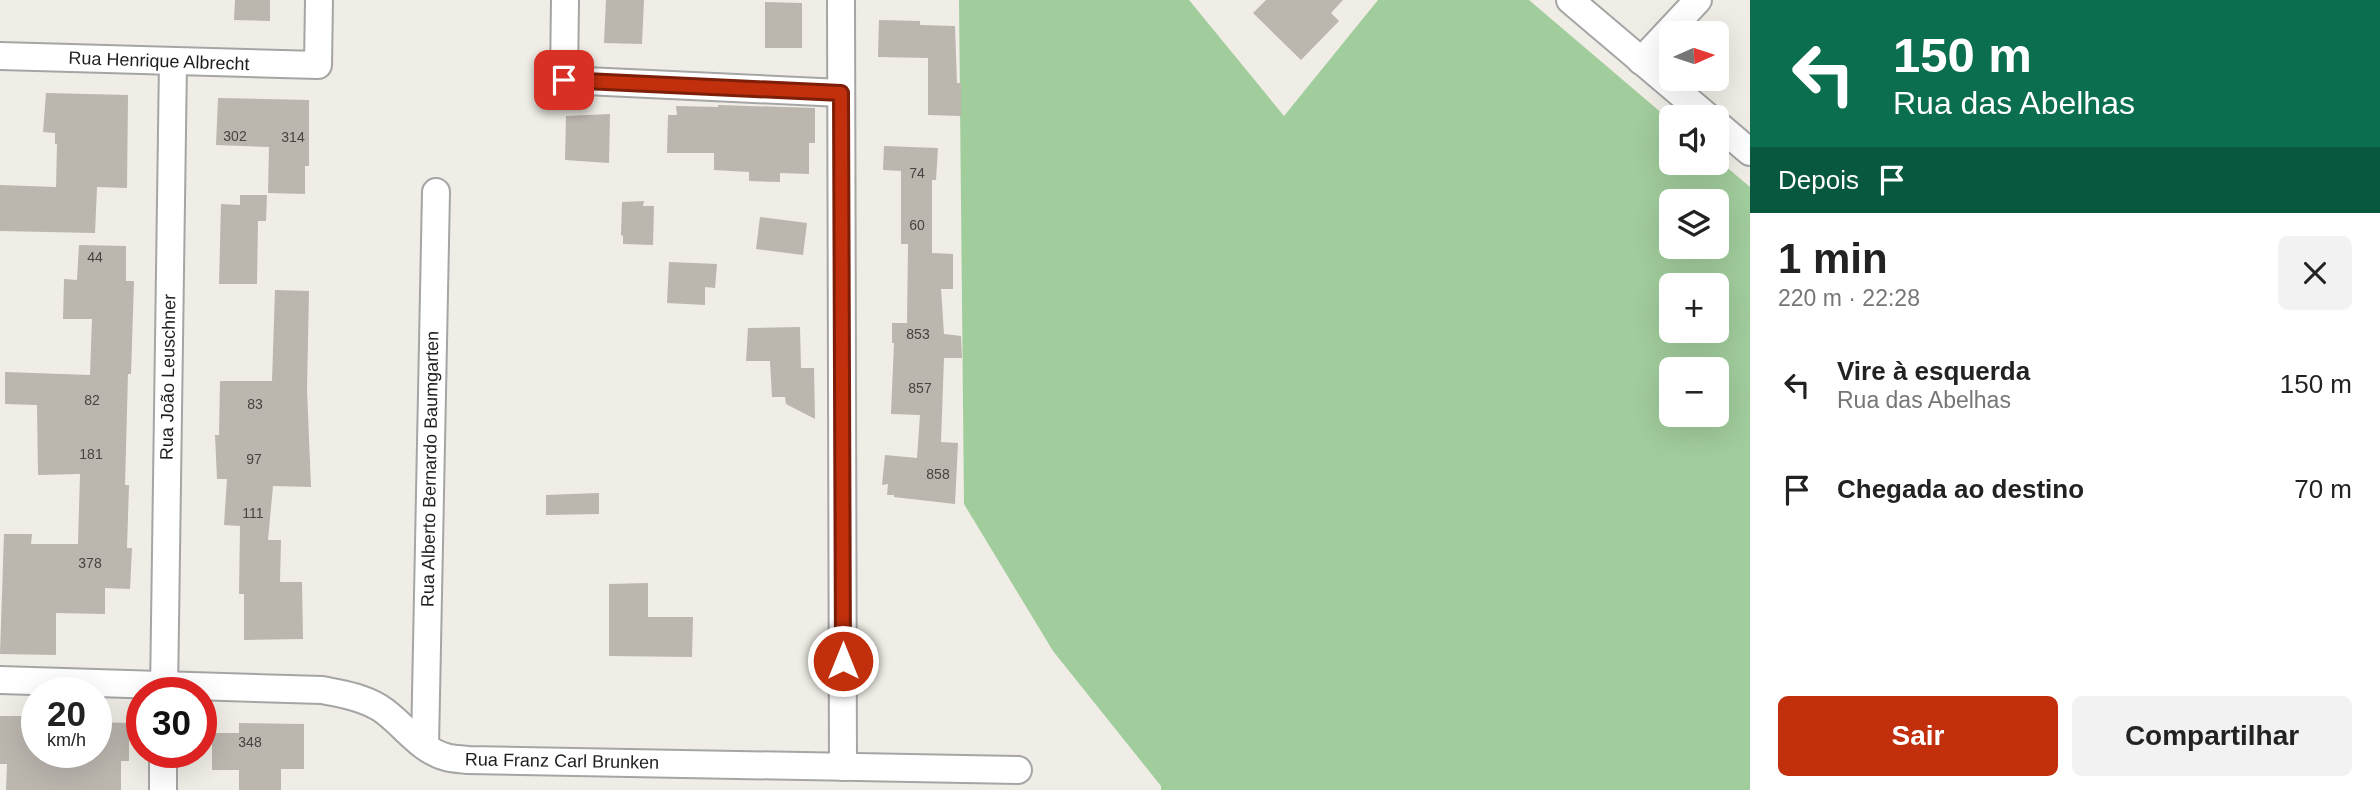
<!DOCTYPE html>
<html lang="pt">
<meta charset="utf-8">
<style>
:root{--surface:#fff;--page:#f2f2f2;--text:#222;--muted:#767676;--accent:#c12f0c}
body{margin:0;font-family:Arial,sans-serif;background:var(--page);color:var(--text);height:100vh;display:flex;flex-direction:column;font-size:26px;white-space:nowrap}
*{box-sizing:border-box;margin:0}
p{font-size:23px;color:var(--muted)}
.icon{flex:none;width:38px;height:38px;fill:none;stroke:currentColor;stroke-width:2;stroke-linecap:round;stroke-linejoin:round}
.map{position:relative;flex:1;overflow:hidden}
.drawer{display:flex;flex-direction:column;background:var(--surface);width:630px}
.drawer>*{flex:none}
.banner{background:#0b6e4f;color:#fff;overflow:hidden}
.needle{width:46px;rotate:87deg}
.controls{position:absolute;left:1659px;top:21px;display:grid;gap:14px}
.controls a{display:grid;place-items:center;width:70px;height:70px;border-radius:10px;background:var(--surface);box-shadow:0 7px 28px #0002;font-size:35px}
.speed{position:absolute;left:21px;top:677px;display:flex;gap:14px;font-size:35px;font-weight:700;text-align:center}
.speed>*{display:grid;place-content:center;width:91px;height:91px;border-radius:50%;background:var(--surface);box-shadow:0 7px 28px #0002;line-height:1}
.speed small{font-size:18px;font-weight:400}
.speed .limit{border:10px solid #d22;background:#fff;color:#111}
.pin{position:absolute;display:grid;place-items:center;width:60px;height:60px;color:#fff;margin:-30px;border-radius:14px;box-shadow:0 4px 10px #0006}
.me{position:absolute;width:77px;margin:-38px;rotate:0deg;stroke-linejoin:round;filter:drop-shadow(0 0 5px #0008)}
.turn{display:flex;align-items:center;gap:24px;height:147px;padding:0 28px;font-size:32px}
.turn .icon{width:91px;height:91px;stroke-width:2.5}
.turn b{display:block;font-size:49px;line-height:60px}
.then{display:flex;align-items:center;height:66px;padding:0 28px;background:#0003;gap:14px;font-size:26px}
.round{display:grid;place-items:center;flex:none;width:74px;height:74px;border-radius:10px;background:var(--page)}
.headline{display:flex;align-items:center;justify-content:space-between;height:119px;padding:0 28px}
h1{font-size:42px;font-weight:700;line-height:52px}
.button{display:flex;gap:14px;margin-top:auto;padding:14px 28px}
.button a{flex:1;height:80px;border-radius:10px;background:var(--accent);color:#fff;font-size:28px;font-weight:700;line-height:80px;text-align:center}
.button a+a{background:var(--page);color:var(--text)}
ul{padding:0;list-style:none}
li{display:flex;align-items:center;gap:21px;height:105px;padding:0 28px}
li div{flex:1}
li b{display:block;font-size:26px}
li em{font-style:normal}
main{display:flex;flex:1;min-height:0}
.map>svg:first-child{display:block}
.forest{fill:#a1cc9c;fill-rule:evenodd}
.building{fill:#bbb6ae}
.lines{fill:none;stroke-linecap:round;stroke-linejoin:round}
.street-casing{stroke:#a5a5a5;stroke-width:30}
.street{stroke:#fff;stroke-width:26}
.route-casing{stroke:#7d1f08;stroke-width:18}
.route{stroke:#c12f0c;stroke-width:12}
.labels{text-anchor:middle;stroke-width:5;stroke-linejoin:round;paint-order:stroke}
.number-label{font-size:14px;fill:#454442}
.street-label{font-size:18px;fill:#1e1e1e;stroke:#fff}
</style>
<main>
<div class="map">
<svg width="1750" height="790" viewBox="0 0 1750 790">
<rect width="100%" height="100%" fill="#efede5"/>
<path class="forest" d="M959 0H1189L1284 116 1378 0H1529L1671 121V163H1717V159L1750 187V790H1161V786L1053 651 964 504ZM1671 201H1717V247H1671ZM1671 285H1717V331H1671ZM1671 369H1717V415H1671Z"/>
<g class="building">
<polygon points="235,0 270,0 270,21 234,20"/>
<polygon points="606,0 644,0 642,44 604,43"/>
<polygon points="1266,0 1343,0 1331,13 1339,21 1301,60 1253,13"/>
<polygon points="765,2 802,3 802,48 765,48"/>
<polygon points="879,20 920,21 920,25 955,26 957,83 961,83 961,116 928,115 928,58 878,57"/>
<polygon points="46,93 128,95 127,188 97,187 95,233 0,231 0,185 56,187 57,144 55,144 55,133 43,132"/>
<polygon points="218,98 309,100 309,166 305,166 305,194 268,193 269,147 216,145"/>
<polygon points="718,105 815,108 815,143 809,143 809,174 780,173 780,182 749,181 749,172 714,170 714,153 667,153 668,115 677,115 676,106 718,107"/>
<polygon points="610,114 609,163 565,160 566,116"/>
<polygon points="884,146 938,148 936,180 932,180 932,253 953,254 953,289 941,289 944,334 961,336 962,358 944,358 941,442 958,443 955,504 894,497 894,495 887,495 888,484 882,485 885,455 917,458 920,415 891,414 894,343 892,343 892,323 907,323 908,244 901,244 901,171 883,170"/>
<polygon points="240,195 267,195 266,221 258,221 257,284 219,284 221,204 240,205"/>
<polygon points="644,201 643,206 654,206 653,245 623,244 623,236 621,235 622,202"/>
<polygon points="760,217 807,223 803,255 756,249"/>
<polygon points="79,245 126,246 126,281 134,281 131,374 128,374 125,485 129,485 127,548 132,548 130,589 105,588 105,614 56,613 56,655 0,654 4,534 32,534 31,544 78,544 80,474 38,475 37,405 5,404 5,372 90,375 92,319 63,319 64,279 77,280"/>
<polygon points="669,262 717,264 715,288 705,287 705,305 667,303"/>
<polygon points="275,290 309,291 307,390 311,487 273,486 268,540 281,540 280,582 302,582 303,639 244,640 244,594 239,594 240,526 224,525 227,479 217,479 215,435 219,435 220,381 272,381"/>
<polygon points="800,327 801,368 814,368 815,419 786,404 785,397 772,397 770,361 746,361 748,328"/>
<polygon points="599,493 599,514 546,515 546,495"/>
<polygon points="648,583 648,617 693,617 692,657 609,656 609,584"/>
<polygon points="0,716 37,716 37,752 96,752 96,722 129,723 129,761 121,761 121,790 6,790 7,764 0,764"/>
<polygon points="239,723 304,724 304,769 281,769 281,790 239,790 239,770 212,770 212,733 239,733"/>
</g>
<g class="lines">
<g class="street-casing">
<g id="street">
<polyline points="565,0 564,80 841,93"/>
<polyline points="841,0 843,767"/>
<polyline points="1570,0 1708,117"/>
<polyline points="0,56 318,65 319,0"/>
<polyline points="1641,61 1698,0"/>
<polyline points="1717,124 1750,152"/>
<path d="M0 680 322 690C342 694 362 697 380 708 402 722 419 750 446 757 452 759 460 759 468 760L1018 770"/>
<polyline points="164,693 173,61"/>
<polyline points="425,746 436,192"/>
<polyline points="163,790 163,752"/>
</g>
</g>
<use href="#street" class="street"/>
</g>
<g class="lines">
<g class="route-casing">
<polyline id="route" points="564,80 841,93 843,661"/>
</g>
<use href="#route" class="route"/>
</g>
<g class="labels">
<g class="number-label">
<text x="235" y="141">302</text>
<text x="293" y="142">314</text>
<text x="917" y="178">74</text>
<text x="917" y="230">60</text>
<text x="95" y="262">44</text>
<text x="918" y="339">853</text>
<text x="920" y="393">857</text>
<text x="92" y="405">82</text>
<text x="255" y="409">83</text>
<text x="91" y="459">181</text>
<text x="254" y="464">97</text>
<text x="938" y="479">858</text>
<text x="253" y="518">111</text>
<text x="90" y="568">378</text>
<text x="250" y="747">348</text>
</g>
<g class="street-label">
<text transform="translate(159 61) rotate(2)" y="6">Rua Henrique Albrecht</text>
<text transform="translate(168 377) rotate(-89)" y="6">Rua João Leuschner</text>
<text transform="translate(430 469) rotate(-89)" y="6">Rua Alberto Bernardo Baumgarten</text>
<text transform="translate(562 761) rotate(1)" y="6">Rua Franz Carl Brunken</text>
</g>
</g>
</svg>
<div class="controls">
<a><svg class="needle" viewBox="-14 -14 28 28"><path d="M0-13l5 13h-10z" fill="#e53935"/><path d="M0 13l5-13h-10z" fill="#767676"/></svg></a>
<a><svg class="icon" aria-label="sound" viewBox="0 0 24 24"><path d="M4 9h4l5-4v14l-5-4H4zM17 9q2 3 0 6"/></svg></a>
<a><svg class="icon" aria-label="layers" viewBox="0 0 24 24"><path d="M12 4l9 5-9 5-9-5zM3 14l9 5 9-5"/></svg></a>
<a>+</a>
<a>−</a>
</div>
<div class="speed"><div>20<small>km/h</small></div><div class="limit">30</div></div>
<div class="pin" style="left:564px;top:80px;background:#d93025"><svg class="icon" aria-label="arrive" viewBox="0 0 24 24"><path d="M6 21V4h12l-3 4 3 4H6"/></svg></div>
<svg class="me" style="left:843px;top:661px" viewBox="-20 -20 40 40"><circle r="17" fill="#c12f0c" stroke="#fff" stroke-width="3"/><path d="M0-11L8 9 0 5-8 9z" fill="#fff"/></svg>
</div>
<section class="drawer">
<div class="banner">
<div class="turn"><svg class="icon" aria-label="left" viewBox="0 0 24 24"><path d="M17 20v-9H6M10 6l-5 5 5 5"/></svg><div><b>150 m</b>Rua das Abelhas</div></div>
<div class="then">Depois<svg class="icon" aria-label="arrive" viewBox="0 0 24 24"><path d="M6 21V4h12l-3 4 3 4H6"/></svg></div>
</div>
<div class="headline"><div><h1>1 min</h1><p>220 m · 22:28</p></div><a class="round"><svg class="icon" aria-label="close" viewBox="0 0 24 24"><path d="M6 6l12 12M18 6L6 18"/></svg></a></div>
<ul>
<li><svg class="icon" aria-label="left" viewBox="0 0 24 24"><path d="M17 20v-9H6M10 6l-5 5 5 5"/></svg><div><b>Vire à esquerda</b><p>Rua das Abelhas</p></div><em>150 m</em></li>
<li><svg class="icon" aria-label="arrive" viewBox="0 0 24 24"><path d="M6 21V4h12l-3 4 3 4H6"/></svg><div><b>Chegada ao destino</b></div><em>70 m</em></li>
</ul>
<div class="button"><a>Sair</a><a>Compartilhar</a></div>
</section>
</main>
